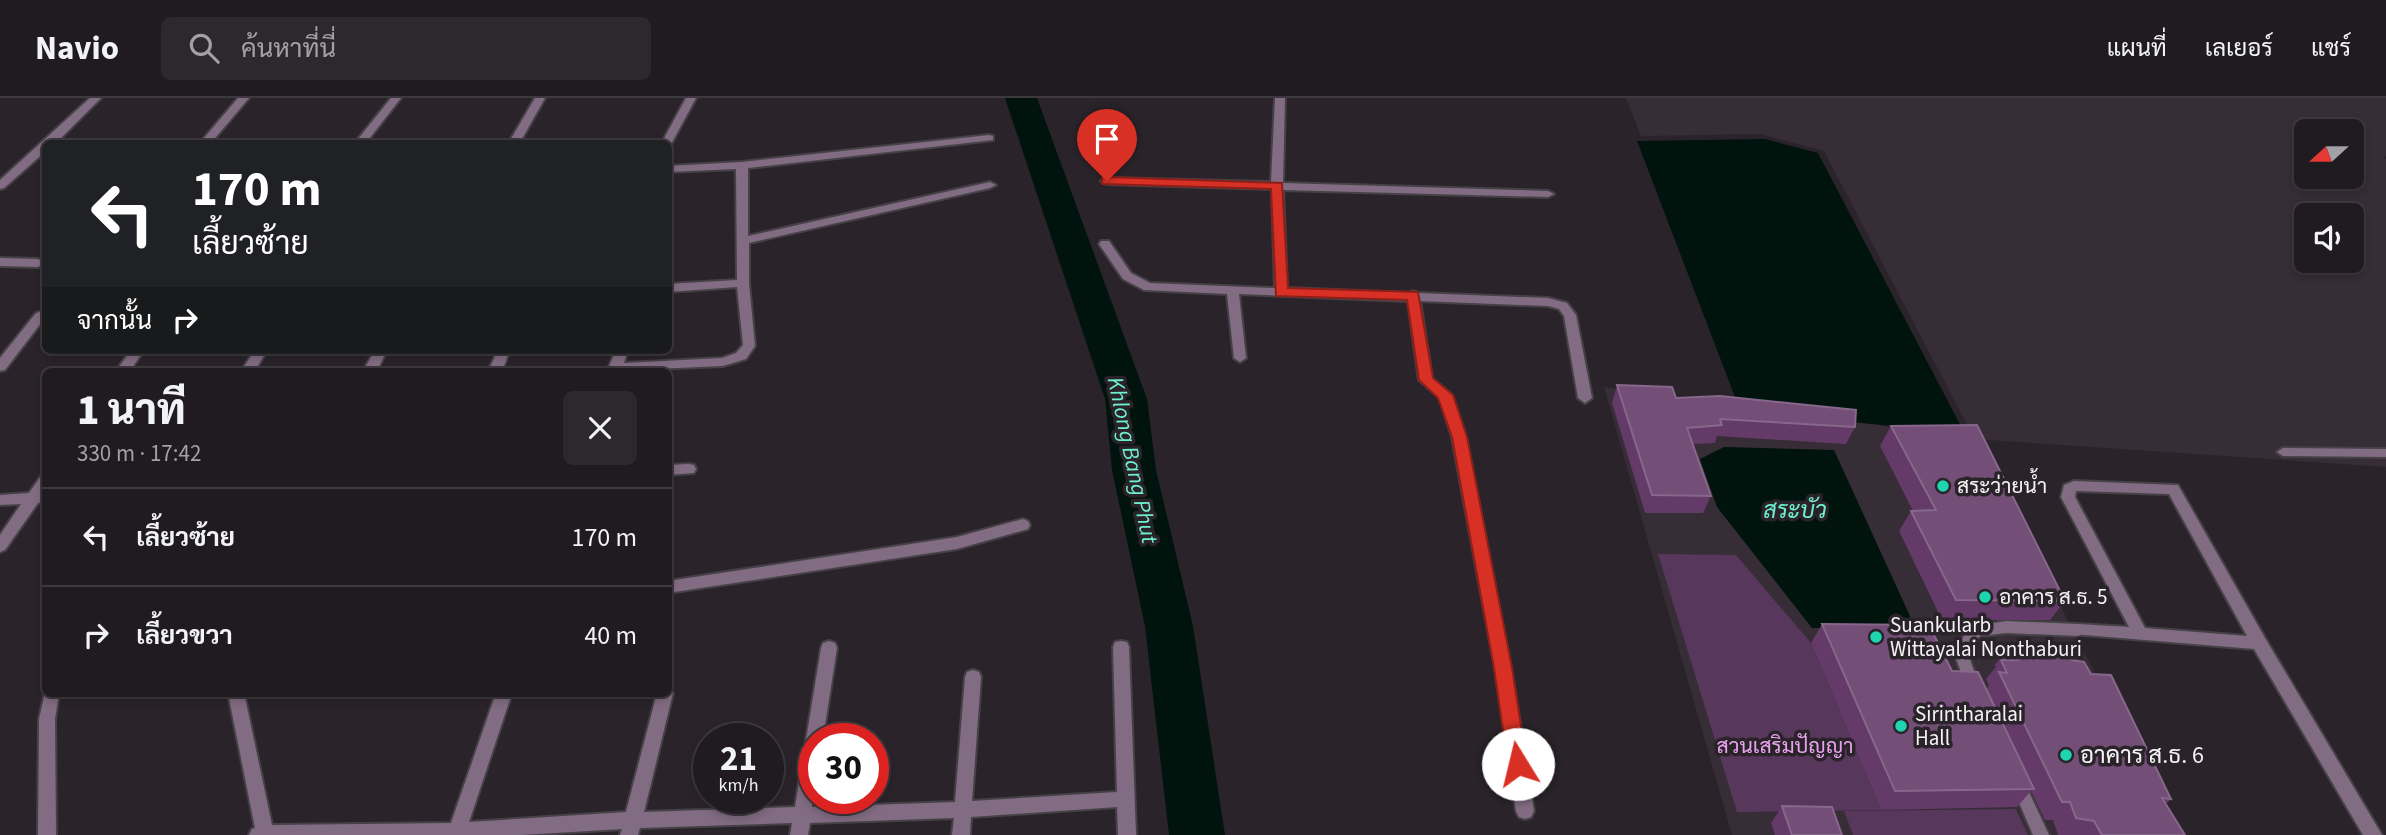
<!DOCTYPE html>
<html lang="th">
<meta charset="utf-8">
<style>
:root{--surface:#201b20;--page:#2d282d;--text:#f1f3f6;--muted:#a2a1a5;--line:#3d393e}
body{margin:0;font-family:"Source Sans 3",Sarabun,sans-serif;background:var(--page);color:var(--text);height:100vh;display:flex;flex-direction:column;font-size:26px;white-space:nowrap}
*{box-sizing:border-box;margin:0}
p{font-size:23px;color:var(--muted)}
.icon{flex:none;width:38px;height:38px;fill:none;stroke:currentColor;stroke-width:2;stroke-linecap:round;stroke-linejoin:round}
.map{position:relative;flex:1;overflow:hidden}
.details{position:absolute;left:42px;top:270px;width:630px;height:329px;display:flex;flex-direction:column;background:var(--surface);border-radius:10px;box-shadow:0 4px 10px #0003,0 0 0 2px var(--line)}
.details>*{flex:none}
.top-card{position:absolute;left:42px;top:42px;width:630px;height:214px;border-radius:10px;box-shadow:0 4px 10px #0003,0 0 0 2px var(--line);background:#202124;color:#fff;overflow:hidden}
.needle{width:46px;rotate:249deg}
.controls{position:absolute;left:2294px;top:21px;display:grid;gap:14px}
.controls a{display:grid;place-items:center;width:70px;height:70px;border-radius:10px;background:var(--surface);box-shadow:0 4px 10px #0003,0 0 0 2px var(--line);font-size:35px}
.speed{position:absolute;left:693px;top:625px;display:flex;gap:14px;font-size:35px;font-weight:700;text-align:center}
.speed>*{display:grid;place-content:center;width:91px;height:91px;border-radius:50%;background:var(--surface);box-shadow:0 4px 10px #0003,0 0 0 2px var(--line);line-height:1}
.speed small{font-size:18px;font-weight:400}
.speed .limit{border:10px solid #d22;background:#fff;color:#111}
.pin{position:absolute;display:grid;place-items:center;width:60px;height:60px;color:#fff;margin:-72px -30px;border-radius:50% 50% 50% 0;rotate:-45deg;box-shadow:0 0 7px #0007}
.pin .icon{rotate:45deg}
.me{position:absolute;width:77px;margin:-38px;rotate:351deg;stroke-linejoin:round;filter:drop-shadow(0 0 5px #0008)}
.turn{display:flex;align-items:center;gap:24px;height:147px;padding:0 35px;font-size:32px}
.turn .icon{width:91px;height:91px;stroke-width:2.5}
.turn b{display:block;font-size:49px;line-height:60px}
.then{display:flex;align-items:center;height:66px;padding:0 35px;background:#0003;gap:14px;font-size:26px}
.round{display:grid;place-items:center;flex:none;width:74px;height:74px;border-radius:10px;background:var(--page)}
.overview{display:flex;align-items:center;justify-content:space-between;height:119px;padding:0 35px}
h1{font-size:42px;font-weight:800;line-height:52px}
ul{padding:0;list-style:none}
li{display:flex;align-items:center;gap:21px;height:98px;padding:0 35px;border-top:2px solid var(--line)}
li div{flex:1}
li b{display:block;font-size:26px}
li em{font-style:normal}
header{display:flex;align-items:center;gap:42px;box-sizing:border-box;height:98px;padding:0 35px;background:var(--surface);border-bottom:2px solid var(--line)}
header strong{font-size:33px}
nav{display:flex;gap:38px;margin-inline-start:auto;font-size:24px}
.search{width:490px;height:63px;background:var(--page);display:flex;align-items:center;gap:18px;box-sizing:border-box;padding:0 24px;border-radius:10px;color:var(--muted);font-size:26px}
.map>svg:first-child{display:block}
.built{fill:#362d37;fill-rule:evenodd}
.green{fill:#57375b}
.water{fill:#00130d}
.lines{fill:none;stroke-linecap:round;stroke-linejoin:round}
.river{fill:#00130d;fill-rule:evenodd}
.lane-casing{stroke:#464146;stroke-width:4}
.street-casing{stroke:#464146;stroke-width:4}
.lane{fill:#826c83;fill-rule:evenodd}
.street{fill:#826c83;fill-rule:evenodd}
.wall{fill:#633a68}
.building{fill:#734e77;stroke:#87678b;stroke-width:2}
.route{fill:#d93025;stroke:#8d1f18;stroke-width:2}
.poi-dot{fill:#1ed5b0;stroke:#2a242a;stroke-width:2.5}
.labels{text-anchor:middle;stroke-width:7;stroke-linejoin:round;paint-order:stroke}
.poi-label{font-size:21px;fill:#f5f2f5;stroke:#2a242a;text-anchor:start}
.park-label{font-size:21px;fill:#e8a3ee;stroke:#2a242a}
.water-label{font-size:23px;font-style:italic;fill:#6ef0cf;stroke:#2a242a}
.near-poi-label{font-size:24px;fill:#f5f2f5;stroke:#2a242a;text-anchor:start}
</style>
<header>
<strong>Navio</strong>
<div class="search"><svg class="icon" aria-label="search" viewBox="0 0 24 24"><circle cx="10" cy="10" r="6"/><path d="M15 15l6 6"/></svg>ค้นหาที่นี่</div>
<nav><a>แผนที่</a><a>เลเยอร์</a><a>แชร์</a></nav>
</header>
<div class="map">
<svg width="2386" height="737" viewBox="0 0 2386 737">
<rect width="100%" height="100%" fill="#2a242a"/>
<path class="built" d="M1626 0H2386V58L2383 59 2386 61V369L1974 341 2179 737H1732L1604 289 1974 340 1824 53 1760 36 1641 38ZM2306 33H2352V79H2306ZM2306 117H2352V163H2306Z"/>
<g class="green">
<polygon points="1658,456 1736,457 1811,545 1881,712 1737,714"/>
<polygon points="2016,711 2028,737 1853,737 1844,713"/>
</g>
<g class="water">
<polygon points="1765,41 1818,55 1965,336 1740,312 1637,43"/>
<polygon points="1724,349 1834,352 1915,529 1812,530 1717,409 1700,361"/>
</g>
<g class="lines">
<polygon class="river" points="1005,0 1037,0 1147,301 1156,372 1193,528 1225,737 1169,737 1145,528 1112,372 1105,301"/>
<g class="lane-casing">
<g id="lane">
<polygon points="2283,350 2386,351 2386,359 2283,358 2277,354"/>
<polygon points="2006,523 2078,526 2083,528 2085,532 2083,536 2078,538 2006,535 1980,538 1967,553 1979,587 1977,591 1972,593 1967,591 1953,552 1971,529"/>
<polygon points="2018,679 2023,681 2049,737 2033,737 2011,686 2013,681"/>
</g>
</g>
<g class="street-casing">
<g id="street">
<polygon points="90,0 101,0 55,46 46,46 46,53 4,90 0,91 0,82"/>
<polygon points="238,0 249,0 210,46 199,46"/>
<polygon points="391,0 401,0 365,46 354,46"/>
<polygon points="535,0 545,0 519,46 508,46"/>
<polygon points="686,0 696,0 670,48 668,46 661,46"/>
<polygon points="1275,0 1285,0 1283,85 1548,93 1554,96 1548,99 1283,92 1287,190 1408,195 1413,193 1418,195 1548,200 1567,205 1576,217 1592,300 1585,305 1578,300 1564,218 1559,211 1548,208 1420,203 1432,280 1452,297 1466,339 1511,570 1534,713 1531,719 1525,721 1519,719 1516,713 1495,570 1452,339 1439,299 1419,282 1408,203 1239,196 1246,260 1240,264 1234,260 1227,196 1144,192 1123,181 1099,146 1101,143 1109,143 1131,175 1150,185 1275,190 1272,91 1107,86 1101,83 1107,80 1271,84"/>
<polygon points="989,37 993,38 993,42 748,70 748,138 990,84 996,87 990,90 749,145 749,185 755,248 746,261 723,268 607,273 616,252 628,252 624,265 722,260 736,255 743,247 737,189 668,194 668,186 737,182 736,71 668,74 668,68 742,64"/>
<polygon points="0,160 38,161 44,165 38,169 0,168"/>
<polygon points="40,214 44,215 44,221 5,272 0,273 0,260 36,215"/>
<polygon points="131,252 144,252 130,273 116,273"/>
<polygon points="255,252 267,252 255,273 241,273"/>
<polygon points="375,252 387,252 377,273 363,273"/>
<polygon points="498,252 510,252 502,273 488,273"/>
<polygon points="689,366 694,367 696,371 694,375 668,377 668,367"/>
<polygon points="46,377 46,394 42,404 38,405 5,452 0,454 0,437 21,406 0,407 0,397 29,395 41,378"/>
<path d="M2074 383 2178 387 2265 540 2382 737H2363L2254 551 2072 536 2070 532 2072 528 2078 526 2129 529 2061 399 2064 387ZM2076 393 2169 396 2247 538 2145 530 2075 399Z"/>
<polygon points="1023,421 1028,423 1030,427 1028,431 957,451 668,495 668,483 957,439"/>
<polygon points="829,543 835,545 837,550 823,640 814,640 812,709 955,704 965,579 967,574 973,572 979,574 981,579 972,703 1117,694 1113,549 1115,544 1121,543 1127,544 1129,549 1136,737 1118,737 1117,709 971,719 970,737 952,737 954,720 810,725 808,737 790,737 792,725 640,730 638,737 620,737 622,731 522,737 249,737 252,731 255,730 228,595 244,595 272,727 451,725 496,595 512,595 469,724 626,714 657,595 668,595 668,589 673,595 644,714 795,709 821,550 823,545"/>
<polygon points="46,590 46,595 59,595 55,621 56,737 38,737 39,621"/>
</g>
</g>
<use href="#lane" class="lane"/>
<use href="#street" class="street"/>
</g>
<g class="wall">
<polygon points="1617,287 1676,300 1855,329 1846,346 1717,338 1715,345 1693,346 1711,398 1703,415 1645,415 1612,305"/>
<polygon points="1891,328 2065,503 2050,522 1942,522 1899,433 1911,413 1913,413 1880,348"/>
<polygon points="1822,526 1952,573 1987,591 1989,587 1986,581 1996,569 1995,567 2010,548 2072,562 2171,701 2166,706 2185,737 2058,737 2053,722 2045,722 2031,693 2017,709 1881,712 1811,545"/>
<polygon points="1782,708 1842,737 1775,737 1771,725"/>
</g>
<g class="building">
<polygon points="1617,287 1672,289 1676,300 1720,298 1856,312 1855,329 1720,321 1722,327 1687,330 1711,398 1652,397"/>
<polygon points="1977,327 2065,503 1956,502 1911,413 1936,412 1891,328"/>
<polygon points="1822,526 1929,527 1952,573 1978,574 2034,691 1895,693"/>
<polygon points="2010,548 2065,548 2072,562 2084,564 2091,576 2111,577 2171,701 2162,700 2185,737 2102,737 2094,723 2076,720 2070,704 2062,704 1999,574 2007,575 2001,562 2017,562"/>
<polygon points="1782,708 1832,709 1842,737 1792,737"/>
</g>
<polygon class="route" points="1107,79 1282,85 1288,190 1418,194 1433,280 1453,297 1467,339 1512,570 1527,666 1524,672 1518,674 1511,672 1508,666 1494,570 1452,339 1438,300 1419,282 1407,202 1276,198 1271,91 1102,86 1102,80"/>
<g class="poi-dot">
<circle cx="1943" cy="388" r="7"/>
<circle cx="1985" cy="499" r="7"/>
<circle cx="1876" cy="539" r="7"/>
<circle cx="1901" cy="628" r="7"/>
<circle cx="2066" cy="657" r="7"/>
</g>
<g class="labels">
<g class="poi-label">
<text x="1957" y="395">สระว่ายน้ำ</text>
<text x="1999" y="506">อาคาร ส.ธ. 5</text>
<text x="1890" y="534">Suankularb<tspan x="1890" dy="24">Wittayalai Nonthaburi</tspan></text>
<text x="1915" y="623">Sirintharalai<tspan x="1915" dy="24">Hall</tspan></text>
</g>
<g class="park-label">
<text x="1785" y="655">สวนเสริมปัญญา</text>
</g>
<g class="water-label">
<text transform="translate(1133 362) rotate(78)" y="8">Khlong Bang Phut</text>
<text x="1795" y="420">สระบัว</text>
</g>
<g class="near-poi-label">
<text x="2080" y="665">อาคาร ส.ธ. 6</text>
</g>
</g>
</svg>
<div class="controls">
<a><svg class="needle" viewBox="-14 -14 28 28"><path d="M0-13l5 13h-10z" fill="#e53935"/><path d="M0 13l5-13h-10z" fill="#a2a1a5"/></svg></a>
<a><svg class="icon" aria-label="sound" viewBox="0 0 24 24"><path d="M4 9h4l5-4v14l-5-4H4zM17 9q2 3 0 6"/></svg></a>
</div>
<div class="speed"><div>21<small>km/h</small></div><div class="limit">30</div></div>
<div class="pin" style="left:1107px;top:83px;background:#d93025"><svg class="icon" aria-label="arrive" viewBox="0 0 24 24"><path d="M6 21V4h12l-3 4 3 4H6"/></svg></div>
<svg class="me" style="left:1518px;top:666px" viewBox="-20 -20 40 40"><circle r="19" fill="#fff"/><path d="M0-13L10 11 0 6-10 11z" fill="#d93025"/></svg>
<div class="top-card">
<div class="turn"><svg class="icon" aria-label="left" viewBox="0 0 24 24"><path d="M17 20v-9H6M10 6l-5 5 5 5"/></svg><div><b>170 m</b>เลี้ยวซ้าย</div></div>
<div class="then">จากนั้น<svg class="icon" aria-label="right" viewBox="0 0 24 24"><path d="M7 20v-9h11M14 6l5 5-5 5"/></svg></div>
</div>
<section class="details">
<div class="overview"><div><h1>1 นาที</h1><p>330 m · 17:42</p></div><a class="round"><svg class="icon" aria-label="close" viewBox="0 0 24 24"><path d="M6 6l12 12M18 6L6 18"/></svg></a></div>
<ul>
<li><svg class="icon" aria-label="left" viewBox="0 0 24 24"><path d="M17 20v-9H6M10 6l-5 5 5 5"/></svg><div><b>เลี้ยวซ้าย</b></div><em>170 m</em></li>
<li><svg class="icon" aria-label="right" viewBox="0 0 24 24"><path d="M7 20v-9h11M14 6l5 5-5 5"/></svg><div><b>เลี้ยวขวา</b></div><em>40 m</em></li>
</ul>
</section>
</div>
